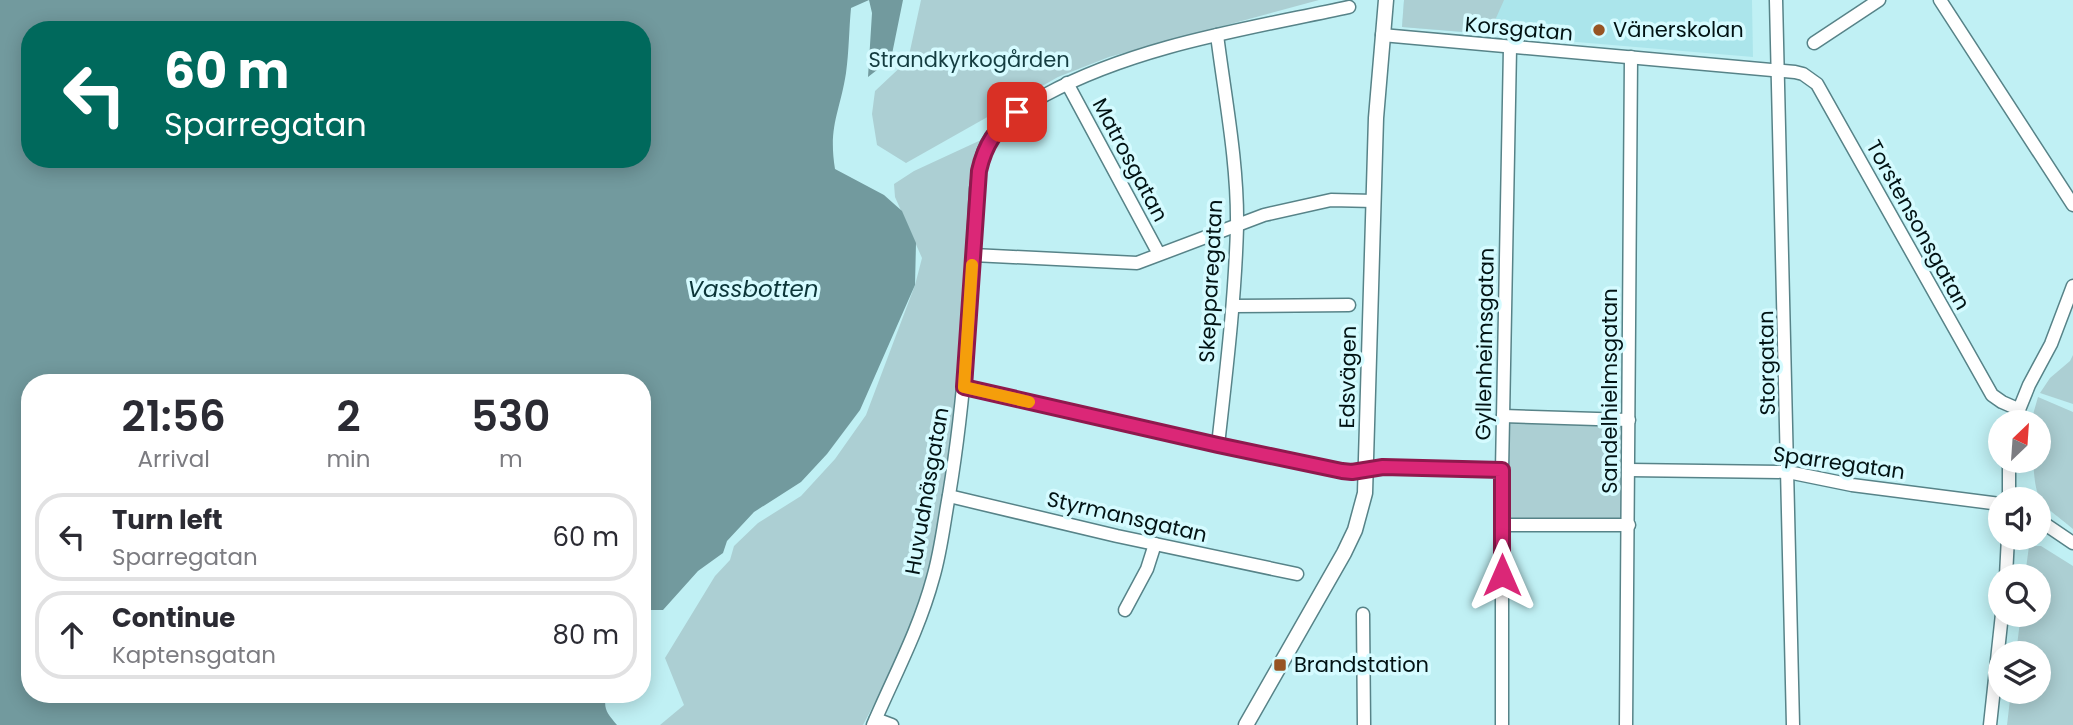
<!DOCTYPE html>
<meta charset="utf-8">
<style>
:root{--surface:#fff;--page:#f7f7f7;--text:#2b2b33;--muted:#7c7c81;--line:#e1e1e2}
body{margin:0;font-family:Poppins,sans-serif;background:var(--page);color:var(--text);height:100vh;display:flex;flex-direction:column;font-size:26px;white-space:nowrap}
*{box-sizing:border-box;margin:0}
p{font-size:23px;color:var(--muted)}
.icon{flex:none;width:38px;height:38px;fill:none;stroke:currentColor;stroke-width:2;stroke-linecap:round;stroke-linejoin:round}
.map{position:relative;flex:1;overflow:hidden}
.panel{position:absolute;left:21px;top:374px;width:630px;height:329px;display:flex;flex-direction:column;background:var(--surface);border-radius:28px;box-shadow:0 4px 18px #0003}
.panel>*{flex:none}
.guide{position:absolute;left:21px;top:21px;width:630px;height:147px;border-radius:28px;box-shadow:0 4px 18px #0003;background:#00695c;color:#fff;overflow:hidden}
.needle{width:46px;rotate:25deg}
.tools{position:absolute;left:1988px;top:410px;display:grid;gap:14px}
.tools a{display:grid;place-items:center;width:63px;height:63px;border-radius:50%;background:var(--surface);box-shadow:0 4px 18px #0003;font-size:35px}
.pin{position:absolute;display:grid;place-items:center;width:60px;height:60px;color:#fff;margin:-30px;border-radius:14px;box-shadow:0 4px 10px #0006}
.me{position:absolute;width:77px;margin:-38px;rotate:0deg;stroke-linejoin:round;filter:drop-shadow(0 0 5px #0008)}
.turn{display:flex;align-items:center;gap:24px;height:147px;padding:0 28px;font-size:32px}
.turn .icon{width:91px;height:91px;stroke-width:2.5}
.turn b{display:block;font-size:49px;line-height:60px}
.eta{display:flex;justify-content:space-evenly;align-items:center;height:119px;text-align:center}
.eta b{font-size:42px;font-weight:600;line-height:49px}
ul{padding:0;list-style:none}
li{display:flex;align-items:center;gap:21px;height:88px;margin:0 14px 10px;padding:0 14px;border:4px solid var(--line);border-radius:28px}
li div{flex:1}
li b{display:block;font-size:26px}
li em{font-style:normal}
.map>svg:first-child{display:block}
.built{fill:#abe5eb}
.green{fill:#accfd3}
.water{fill:#729a9e;fill-rule:evenodd}
.lines{fill:none;stroke-linecap:round;stroke-linejoin:round}
.minor-casing{stroke:#578388;stroke-width:15}
.major-casing{stroke:#578388;stroke-width:17}
.minor{stroke:#fff;stroke-width:12}
.major{stroke:#fff;stroke-width:14}
.route-casing{stroke:#8e194d;stroke-width:18}
.route{stroke:#db2777;stroke-width:12}
.slow{stroke:#f59e0b;stroke-width:12}
.poi-dot{fill:#975423;stroke:#d5fbff;stroke-width:2.5}
.labels{text-anchor:middle;stroke-width:7;stroke-linejoin:round;paint-order:stroke}
.street-label{font-size:21px;fill:#021314;stroke:#d5fbff}
.poi-label{font-size:21px;fill:#021314;stroke:#d5fbff;text-anchor:start}
.park-label{font-size:21px;fill:#143c40;stroke:#d5fbff}
.water-label{font-size:23px;font-style:italic;fill:#0b3538;stroke:#d5fbff}
</style>
<div class="map">
<svg width="2073" height="725" viewBox="0 0 2073 725">
<rect width="100%" height="100%" fill="#c0f0f4"/>
<polygon class="built" points="1404,0 1752,0 1753,57 1402,27"/>
<g class="green">
<polygon points="921,0 1319,0 1109,57 1058,77 906,163 877,145 872,114 875,91 908,60"/>
<polygon points="1404,0 1504,0 1489,34 1402,27"/>
<polygon points="981,140 972,177 958,384 949,459 935,544 918,607 898,659 863,725 660,725 684,705 665,658 715,576 730,560 734,546 758,523 801,496 835,459 866,415 915,285 922,258 895,197 894,184 914,171"/>
<polygon points="2073,355 2073,404 2040,393 2050,378 2070,361"/>
<path d="M2038 397 2073 412V529C2039 501 2036 505 2033 460H2039V422H2032V418Z"/>
<polygon points="1507,420 1624,424 1624,520 1507,519"/>
<polygon points="2029,546 2041,546 2073,566 2073,725 2007,725 2011,691 2039,691 2039,653 2016,653 2021,614 2039,614 2039,576 2025,576"/>
</g>
<g class="water">
<path d="M0 0H869L851 8C849 29 849 52 846 73 840 112 828 126 835 169L884 195 902 211 916 243 915 285 860 410 827 454 801 482 754 512 727 541 723 553 698 571 663 610H642V383H30V695H606C603 710 608 714 617 725H0ZM30 30H642V159H30Z"/>
<polygon points="869,0 903,0 891,59 868,77 872,13"/>
</g>
<g class="lines">
<g class="minor-casing">
<g id="minor">
<polyline points="1776,0 1793,725"/>
<polyline points="1940,0 2073,205"/>
<path d="M1217 35C1225 98 1238 163 1237 227 1235 300 1226 373 1218 445"/>
<polyline points="1382,35 1795,72 1803,74 1817,84 1992,395 2002,402 2018,409"/>
<polyline points="1814,43 1879,0"/>
<polyline points="1067,83 1159,254"/>
<polyline points="973,255 1137,263 1264,215 1331,200 1374,201"/>
<polyline points="1233,306 1349,305"/>
<polyline points="964,387 1218,445 1342,471 1352,472 1383,467 1502,470"/>
<polyline points="1503,416 1629,420"/>
<polyline points="2014,422 2029,385 2051,344 2073,286"/>
<polyline points="2009,460 2009,499"/>
<polyline points="1629,470 1788,472 1852,485 2000,504"/>
<polyline points="949,496 1117,536 1297,574"/>
<polyline points="2039,520 2073,543"/>
<polyline points="1502,525 1629,525"/>
<polyline points="2006,576 2008,537"/>
<polyline points="1125,610 1147,569 1155,544"/>
<polyline points="1363,614 1364,725"/>
<polyline points="876,719 892,725"/>
<path d="M873 725C894 676 919 630 933 578 941 551 944 522 949 495 966 393 971 291 976 189 979 170 981 148 994 133 1007 117 1027 104 1045 95 1138 45 1247 29 1349 7"/>
<polyline points="1502,725 1502,470 1510,48"/>
<polyline points="1626,725 1631,57"/>
<polyline points="1990,725 2002,614"/>
</g>
</g>
<g class="major-casing">
<polyline id="major" points="1246,725 1344,553 1355,530 1365,493 1376,118 1386,0"/>
</g>
<use href="#minor" class="minor"/>
<use href="#major" class="major"/>
</g>
<g class="lines">
<g class="route-casing">
<path id="route" d="M1017 112C996 129 985 144 979 171L964 387 1218 445 1342 471 1352 472 1383 467 1502 470V575"/>
</g>
<use href="#route" class="route"/>
<polyline class="slow" points="972,265 964,387 1029,402"/>
</g>
<g class="poi-dot">
<circle cx="1599" cy="30" r="7"/>
<rect x="1273" y="658" width="14" height="14" rx="3.5"/>
</g>
<g class="labels">
<g class="street-label">
<text transform="translate(1519 29) rotate(5)" y="7">Korsgatan</text>
<text transform="translate(1130 160) rotate(62)" y="7">Matrosgatan</text>
<text transform="translate(1918 225) rotate(61)" y="7">Torstensonsgatan</text>
<text transform="translate(1211 281) rotate(-87)" y="7">Skepparegatan</text>
<text transform="translate(1485 344) rotate(-89)" y="7">Gyllenheimsgatan</text>
<text transform="translate(1767 363) rotate(-91)" y="7">Storgatan</text>
<text transform="translate(1348 377) rotate(-89)" y="7">Edsvägen</text>
<text transform="translate(1610 391) rotate(-90)" y="7">Sandelhielmsgatan</text>
<text transform="translate(1839 463) rotate(8)" y="7">Sparregatan</text>
<text transform="translate(927 491) rotate(-80)" y="7">Huvudnäsgatan</text>
<text transform="translate(1127 517) rotate(13)" y="7">Styrmansgatan</text>
</g>
<g class="poi-label">
<text x="1613" y="37">Vänerskolan</text>
<text x="1294" y="672">Brandstation</text>
</g>
<g class="park-label">
<text x="969" y="67">Strandkyrkogården</text>
</g>
<g class="water-label">
<text x="753" y="297">Vassbotten</text>
</g>
</g>
</svg>
<div class="tools">
<a><svg class="needle" viewBox="-14 -14 28 28"><path d="M0-13l5 13h-10z" fill="#e53935"/><path d="M0 13l5-13h-10z" fill="#7c7c81"/></svg></a>
<a><svg class="icon" aria-label="sound" viewBox="0 0 24 24"><path d="M4 9h4l5-4v14l-5-4H4zM17 9q2 3 0 6"/></svg></a>
<a><svg class="icon" aria-label="search" viewBox="0 0 24 24"><circle cx="10" cy="10" r="6"/><path d="M15 15l6 6"/></svg></a>
<a><svg class="icon" aria-label="layers" viewBox="0 0 24 24"><path d="M12 4l9 5-9 5-9-5zM3 14l9 5 9-5"/></svg></a>
</div>
<div class="pin" style="left:1017px;top:112px;background:#d93025"><svg class="icon" aria-label="arrive" viewBox="0 0 24 24"><path d="M6 21V4h12l-3 4 3 4H6"/></svg></div>
<svg class="me" style="left:1502px;top:575px" viewBox="-20 -20 40 40"><path d="M0-17L14 15 0 8-14 15z" fill="#db2777" stroke="#fff" stroke-width="4"/></svg>
<div class="guide">
<div class="turn"><svg class="icon" aria-label="left" viewBox="0 0 24 24"><path d="M17 20v-9H6M10 6l-5 5 5 5"/></svg><div><b>60 m</b>Sparregatan</div></div>
</div>
<section class="panel">
<div class="eta">
<div><b>21:56</b><p>Arrival</p></div>
<div><b>2</b><p>min</p></div>
<div><b>530</b><p>m</p></div>
</div>
<ul>
<li><svg class="icon" aria-label="left" viewBox="0 0 24 24"><path d="M17 20v-9H6M10 6l-5 5 5 5"/></svg><div><b>Turn left</b><p>Sparregatan</p></div><em>60 m</em></li>
<li><svg class="icon" aria-label="ahead" viewBox="0 0 24 24"><path d="M12 20V5M6 11l6-6 6 6"/></svg><div><b>Continue</b><p>Kaptensgatan</p></div><em>80 m</em></li>
</ul>
</section>
</div>
